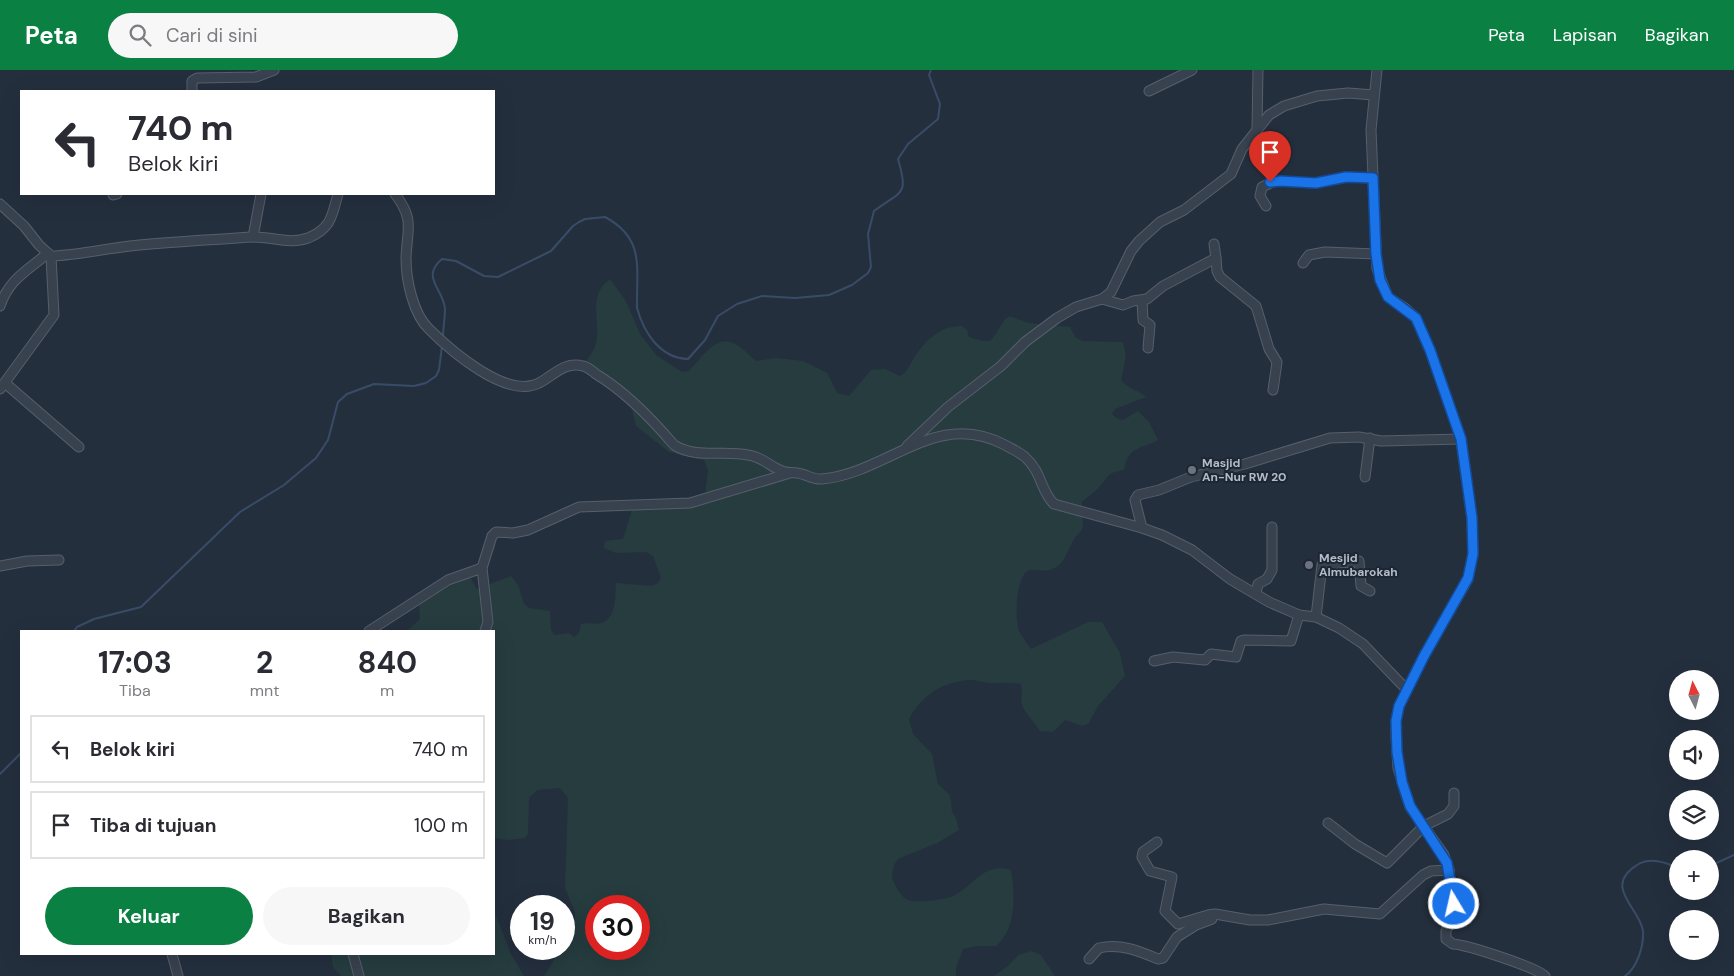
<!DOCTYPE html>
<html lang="id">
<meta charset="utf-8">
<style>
:root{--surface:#fff;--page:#f7f7f7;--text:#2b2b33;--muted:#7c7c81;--line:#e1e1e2;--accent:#0b8043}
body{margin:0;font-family:"DM Sans",sans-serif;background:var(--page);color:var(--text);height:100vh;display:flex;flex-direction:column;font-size:19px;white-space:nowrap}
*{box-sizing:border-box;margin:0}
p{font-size:16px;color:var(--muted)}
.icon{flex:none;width:28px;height:28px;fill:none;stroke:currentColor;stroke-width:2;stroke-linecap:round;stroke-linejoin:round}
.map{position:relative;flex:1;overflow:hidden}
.drawer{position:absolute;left:20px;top:560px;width:475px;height:325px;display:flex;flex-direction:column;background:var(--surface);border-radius:0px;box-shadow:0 5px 20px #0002}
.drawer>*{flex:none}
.hud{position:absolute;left:20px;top:20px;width:475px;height:105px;border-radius:0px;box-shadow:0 5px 20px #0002;background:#fff;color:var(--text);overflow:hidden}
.needle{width:32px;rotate:354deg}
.buttons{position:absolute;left:1669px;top:600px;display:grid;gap:10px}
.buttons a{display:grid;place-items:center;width:50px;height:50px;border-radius:50%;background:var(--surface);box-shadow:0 5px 20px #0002;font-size:25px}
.speed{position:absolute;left:510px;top:825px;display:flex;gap:10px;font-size:25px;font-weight:700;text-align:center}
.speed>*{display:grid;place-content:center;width:65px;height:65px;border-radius:50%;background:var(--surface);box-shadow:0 5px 20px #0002;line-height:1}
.speed small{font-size:12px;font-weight:400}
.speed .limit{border:8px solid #d22;background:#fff;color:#111}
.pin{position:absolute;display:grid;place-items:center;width:42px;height:42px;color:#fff;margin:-51px -21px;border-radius:50% 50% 50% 0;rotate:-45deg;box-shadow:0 0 5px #0007}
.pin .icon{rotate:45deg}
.me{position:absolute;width:55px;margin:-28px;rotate:351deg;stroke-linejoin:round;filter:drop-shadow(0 0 4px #0008)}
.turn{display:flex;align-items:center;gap:18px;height:105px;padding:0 25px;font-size:22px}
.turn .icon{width:65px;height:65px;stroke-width:2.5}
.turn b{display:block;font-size:35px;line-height:42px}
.eta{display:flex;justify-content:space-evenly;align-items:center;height:85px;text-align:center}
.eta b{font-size:30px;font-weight:700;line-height:35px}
.button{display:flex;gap:10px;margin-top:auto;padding:10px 25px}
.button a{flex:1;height:58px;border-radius:30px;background:var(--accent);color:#fff;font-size:20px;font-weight:700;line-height:58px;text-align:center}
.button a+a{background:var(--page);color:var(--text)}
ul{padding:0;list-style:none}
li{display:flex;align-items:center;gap:15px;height:68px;margin:0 10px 8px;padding:0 15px;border:2px solid var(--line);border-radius:0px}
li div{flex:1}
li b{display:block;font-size:19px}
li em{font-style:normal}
header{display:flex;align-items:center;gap:30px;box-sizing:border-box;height:70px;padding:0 25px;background:var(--accent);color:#fff}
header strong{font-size:24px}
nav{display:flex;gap:28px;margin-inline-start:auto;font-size:18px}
.search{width:350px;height:45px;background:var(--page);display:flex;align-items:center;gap:12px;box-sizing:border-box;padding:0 18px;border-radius:28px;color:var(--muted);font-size:19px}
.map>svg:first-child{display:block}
.green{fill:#263c3f;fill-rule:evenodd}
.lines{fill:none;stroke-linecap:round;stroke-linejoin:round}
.stream{stroke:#394c67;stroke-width:2}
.minor-casing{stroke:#565f6c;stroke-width:11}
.minor{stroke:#38414e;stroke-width:9}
.route-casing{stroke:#114b97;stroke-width:12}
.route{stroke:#1a73e8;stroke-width:9}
.worship-dot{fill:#6b7280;stroke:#1d2633;stroke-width:2}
.labels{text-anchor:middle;stroke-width:4;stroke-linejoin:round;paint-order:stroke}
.poi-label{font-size:12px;font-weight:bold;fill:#b4bcc9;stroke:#1d2633;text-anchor:start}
</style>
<header>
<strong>Peta</strong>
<div class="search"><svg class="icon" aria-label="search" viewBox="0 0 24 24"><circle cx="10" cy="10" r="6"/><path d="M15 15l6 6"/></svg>Cari di sini</div>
<nav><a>Peta</a><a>Lapisan</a><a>Bagikan</a></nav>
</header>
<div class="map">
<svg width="1734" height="906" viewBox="0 0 1734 906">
<rect width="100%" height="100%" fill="#242f3e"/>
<g class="green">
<path d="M610 209 626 231 640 264 656 285 682 302 689 301C699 291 714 267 730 272 739 274 749 285 756 291L776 288 803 291 827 303 837 323 849 326 871 300 885 299 900 306C907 302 908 298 912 291 924 272 938 256 962 256L967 260 969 267 983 271H990C998 264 1001 250 1010 246L1028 253 1070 257 1076 268 1082 271 1123 272 1126 286 1121 310C1130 321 1138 319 1146 327L1115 339 1112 344 1116 348 1123 350 1138 341 1149 352 1158 370C1140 380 1129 375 1124 400 1105 403 1110 407 1098 418 1094 423 1087 427 1082 432 1082 440 1084 451 1082 459 1080 464 1075 466 1073 471 1066 483 1065 495 1050 500 1042 503 1031 496 1025 503 1016 514 1014 551 1020 563 1023 568 1027 573 1031 579L1088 552H1102L1120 583 1125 606 1098 636 1089 653 1083 656 1065 650 1053 662 1040 661C1036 654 1023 641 1022 634 1020 627 1023 621 1021 614 1011 612 1000 613 990 613 984 613 977 610 971 610 943 611 922 625 909 649L913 664 932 684 938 714 949 724 951 730 952 742 956 748 959 760 937 773 898 789C893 795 891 803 893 810 895 816 901 826 906 829 913 834 947 830 955 825 974 815 984 792 1011 800 1015 825 1017 858 996 876H977L963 879 956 898V906H544L555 888 556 879H564V863L575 848V842L565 818 568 728 560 718 537 720 529 728 528 763 525 768 507 770 494 768V561H407L420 549 419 535 447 517 470 507 477 519 511 506 518 515 524 534 529 538 550 541 551 560 555 565 569 563 574 567 579 563 581 554C588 552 595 555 601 553 617 549 615 525 616 513L651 516 657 514 661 508 653 486 646 482 616 483 604 478 605 471 623 469 632 440 704 433 708 400 704 390 669 382 636 356 627 321 595 298 587 290C590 285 594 281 595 276 603 256 585 227 610 209ZM596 836H639V879H596Z"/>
<polygon points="494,840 511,884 524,906 341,906 333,897 331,884 494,884"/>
<polygon points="1032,881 1041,885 1055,906 994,906 1009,895 1018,885"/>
</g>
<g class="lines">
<g class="stream">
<path d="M443 267C443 258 445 248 445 239 444 220 420 207 442 189L456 191 484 206 498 207 551 181 573 156 579 152 585 149 605 147C646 169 636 199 637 238 644 263 660 288 688 289L705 270 718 246 737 234 762 226 795 228 829 225 852 215 868 203 871 197 868 164 874 141C902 120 909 126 898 89L908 74 938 49 940 34 929 5 931 0"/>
<polyline points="74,561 77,557 94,549 141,537 240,442 284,415 316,388 328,370 338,332 347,324 374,314 414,316 426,313 436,306 439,300 442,276"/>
<polyline points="0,704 21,683"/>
<polyline points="1710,796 1734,785"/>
<path d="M1625 906C1637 898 1644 876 1643 861 1640 838 1602 817 1637 795 1650 787 1665 792 1678 798"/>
</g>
<g class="minor-casing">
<g id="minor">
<path d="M1377 0 1371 60 1377 199 1388 227 1405 238 1416 248 1430 280 1461 369 1472 449 1473 484 1468 509 1424 586 1399 636 1396 651V667L1398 698 1406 725 1410 737 1444 785 1449 800 1454 841 1446 861V869L1453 874C1468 875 1535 897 1545 906"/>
<polyline points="192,21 192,11 197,8 256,7 274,0"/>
<polyline points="1149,21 1192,0"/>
<polyline points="1257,58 1258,0"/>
<path d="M395 124C415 150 407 159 406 188 406 210 413 244 429 259 450 280 507 330 539 313 553 306 564 291 583 296 588 297 592 301 596 304 626 322 651 348 674 375 696 389 723 380 748 385 763 387 769 396 782 401 786 403 792 402 797 403 806 404 813 410 822 409 888 403 936 338 1005 375 1012 379 1019 382 1025 387 1042 402 1040 420 1054 434L1142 458 1162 465 1192 480 1230 509 1269 532 1299 545 1316 547 1339 558 1363 574 1407 620"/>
<polyline points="113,125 117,124"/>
<path d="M0 134 24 156 39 175 51 186C78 185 103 179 130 176 170 172 211 170 251 167 270 166 289 175 308 168 332 158 332 145 338 124"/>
<polyline points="1266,136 1260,126 1262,117 1275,111 1316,113 1346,107 1373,108"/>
<polyline points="253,167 261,124"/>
<polyline points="1214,174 1216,188"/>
<polyline points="1303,193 1309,185 1325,182 1376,184"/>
<polyline points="1102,229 1123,235 1133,231 1147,229 1163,216 1216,188 1217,201 1220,207 1256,236 1269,279 1277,292 1273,320"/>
<polyline points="1142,231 1143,250 1150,255 1148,278"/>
<path d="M0 236C9 209 27 201 48 183"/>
<polyline points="5,313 79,377"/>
<polyline points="0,319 54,245 51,186"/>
<polyline points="907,376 948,337 1001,296 1025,272 1057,248 1076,237 1102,229 1111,222 1131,181 1139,171 1160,152 1184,140 1231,104 1242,79 1269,45 1284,36 1317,26 1348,23 1374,25"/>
<polyline points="1365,407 1370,368"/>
<polyline points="1142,458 1135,430 1138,425 1159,420 1191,407 1245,394 1330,368 1359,367 1381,371 1461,369"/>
<polyline points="0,496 27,491 59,490"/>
<polyline points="1256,523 1258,514 1267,509 1272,500 1272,457"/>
<polyline points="1316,547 1322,495 1359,491 1361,516 1370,521"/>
<polyline points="369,561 448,510 482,498"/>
<polyline points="485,561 488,552 482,498 492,466 496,462 513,463 528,460 579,437 690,433 790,403"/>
<polyline points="1154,591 1173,587 1205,590 1211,584 1236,587 1241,571 1244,570 1291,571 1299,545"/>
<polyline points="1328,753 1355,774 1387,793 1424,756 1448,744 1454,736 1454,723"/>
<polyline points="1157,772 1143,782 1142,787 1150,801 1172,807 1165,841 1178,854 1208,845 1215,844 1250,850 1268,850 1324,839 1380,844 1423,805 1431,801 1449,800"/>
<polyline points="172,884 178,906"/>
<polyline points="353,884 359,906"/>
<path d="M1089 889 1099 878C1120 873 1139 881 1158 889L1163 888 1177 867 1196 855 1212 849"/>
</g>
</g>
<use href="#minor" class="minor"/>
</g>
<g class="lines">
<g class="route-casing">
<polyline id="route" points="1270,112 1280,111 1316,113 1346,107 1373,108 1376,184 1380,210 1388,227 1416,248 1430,280 1461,369 1472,448 1473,484 1468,508 1424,586 1399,636 1396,651 1397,682 1402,712 1410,736 1447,793 1454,834"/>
</g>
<use href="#route" class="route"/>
</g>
<g class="worship-dot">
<circle cx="1192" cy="400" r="5"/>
<circle cx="1309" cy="495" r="5"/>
</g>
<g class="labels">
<g class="poi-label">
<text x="1202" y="397">Masjid<tspan x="1202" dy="14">An-Nur RW 20</tspan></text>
<text x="1319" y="492">Mesjid<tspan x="1319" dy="14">Almubarokah</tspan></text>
</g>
</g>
</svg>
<div class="buttons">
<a><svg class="needle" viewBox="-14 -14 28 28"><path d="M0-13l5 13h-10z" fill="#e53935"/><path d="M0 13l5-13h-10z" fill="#7c7c81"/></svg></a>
<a><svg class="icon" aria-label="sound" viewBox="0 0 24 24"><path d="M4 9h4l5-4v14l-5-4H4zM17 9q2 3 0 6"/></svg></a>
<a><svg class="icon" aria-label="layers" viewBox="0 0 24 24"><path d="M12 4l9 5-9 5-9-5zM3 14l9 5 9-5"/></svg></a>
<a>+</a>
<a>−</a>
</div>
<div class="speed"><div>19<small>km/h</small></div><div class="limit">30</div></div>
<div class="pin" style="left:1270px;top:112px;background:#d93025"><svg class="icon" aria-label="arrive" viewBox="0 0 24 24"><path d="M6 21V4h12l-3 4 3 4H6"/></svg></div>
<svg class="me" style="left:1454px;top:834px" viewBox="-20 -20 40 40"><circle r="17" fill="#1a73e8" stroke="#fff" stroke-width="3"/><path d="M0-11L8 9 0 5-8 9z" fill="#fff"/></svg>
<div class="hud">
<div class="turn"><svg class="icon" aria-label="left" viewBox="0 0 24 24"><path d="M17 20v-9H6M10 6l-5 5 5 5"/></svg><div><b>740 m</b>Belok kiri</div></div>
</div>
<section class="drawer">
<div class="eta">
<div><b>17:03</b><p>Tiba</p></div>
<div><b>2</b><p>mnt</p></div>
<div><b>840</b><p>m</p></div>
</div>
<ul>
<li><svg class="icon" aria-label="left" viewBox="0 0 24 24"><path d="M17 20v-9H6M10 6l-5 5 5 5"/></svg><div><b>Belok kiri</b></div><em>740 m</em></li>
<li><svg class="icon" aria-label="arrive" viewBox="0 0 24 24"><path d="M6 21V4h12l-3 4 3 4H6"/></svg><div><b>Tiba di tujuan</b></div><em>100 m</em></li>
</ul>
<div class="button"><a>Keluar</a><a>Bagikan</a></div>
</section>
</div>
